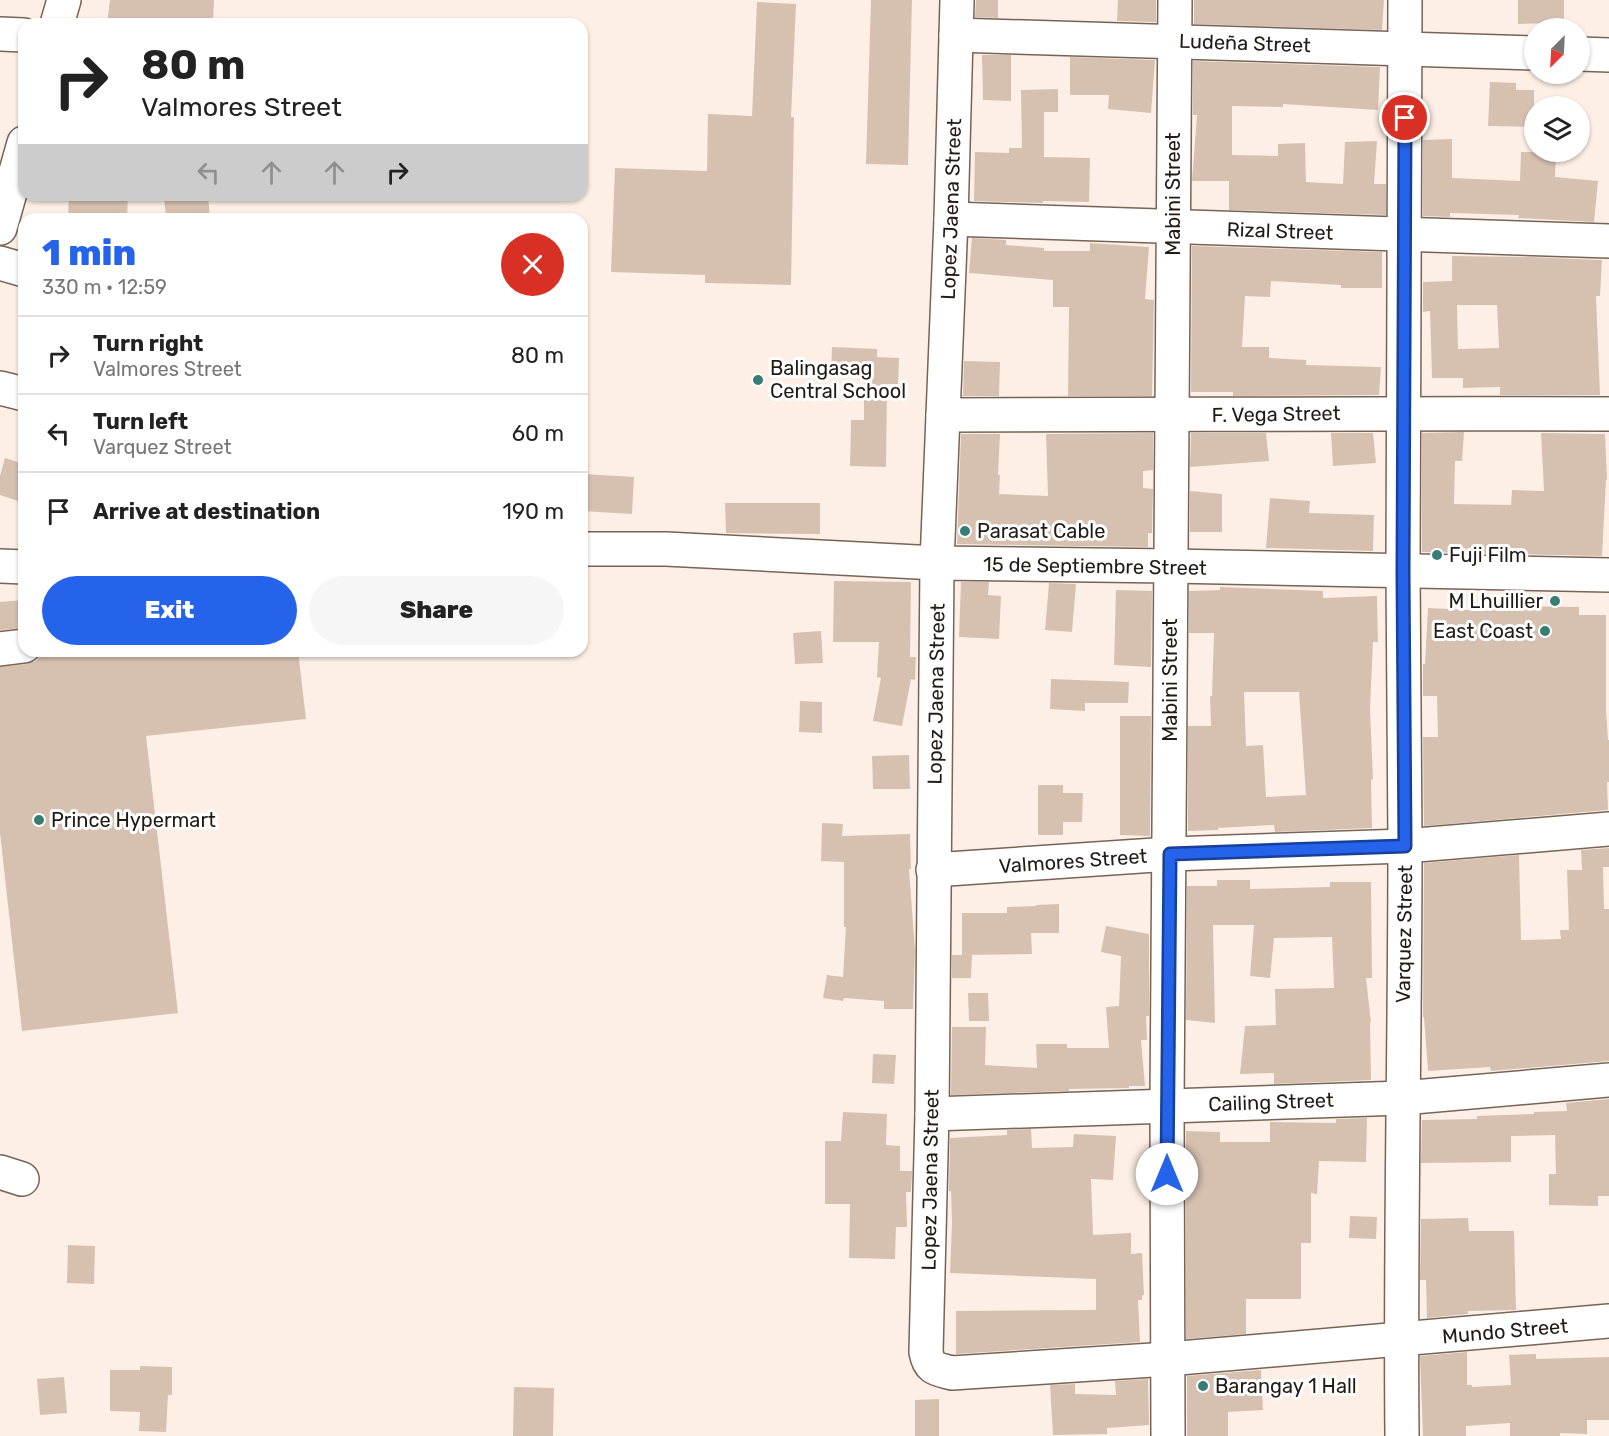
<!DOCTYPE html>
<meta charset="utf-8">
<style>
:root{--surface:#fff;--page:#f6f6f6;--text:#222;--muted:#767676;--line:#e0e0e0;--accent:#2563eb}
body{margin:0;font-family:Rubik,sans-serif;background:var(--page);color:var(--text);height:100vh;display:flex;flex-direction:column;font-size:22px;white-space:nowrap}
*{box-sizing:border-box;margin:0}
p{font-size:20px;color:var(--muted)}
.icon{flex:none;width:33px;height:33px;fill:none;stroke:currentColor;stroke-width:2;stroke-linecap:round;stroke-linejoin:round}
.map{position:relative;flex:1;overflow:hidden}
.panel{position:absolute;left:18px;top:213px;width:570px;height:444px;display:flex;flex-direction:column;background:var(--surface);border-radius:18px;box-shadow:0 2px 4px #0004}
.panel>*{flex:none}
.guide{position:absolute;left:18px;top:18px;width:570px;height:183px;border-radius:18px;box-shadow:0 2px 4px #0004;background:#fff;color:var(--text);overflow:hidden}
.needle{width:39px;rotate:204deg}
.tools{position:absolute;left:1524px;top:18px;display:grid;gap:12px}
.tools a{display:grid;place-items:center;width:66px;height:66px;border-radius:50%;background:var(--surface);box-shadow:0 2px 4px #0004;font-size:30px}
.pin{position:absolute;display:grid;place-items:center;width:51px;height:51px;color:#fff;margin:-26px;border:3px solid #fff;border-radius:50%;box-shadow:0 2px 6px #0007}
.me{position:absolute;width:66px;margin:-33px;rotate:0deg;stroke-linejoin:round;filter:drop-shadow(0 0 4px #0008)}
.turn{display:flex;align-items:center;gap:21px;height:126px;padding:0 24px;font-size:27px}
.turn .icon{width:78px;height:78px;stroke-width:2.5}
.turn b{display:block;font-size:42px;line-height:51px}
.lanes{display:flex;align-items:center;height:57px;padding:0 24px;background:#0003;justify-content:center;gap:30px;direction:ltr}
.lanes .off{opacity:.35}
.round{display:grid;place-items:center;flex:none;width:63px;height:63px;border-radius:32px;background:var(--page)}
.head{display:flex;align-items:center;justify-content:space-between;height:102px;padding:0 24px}
h1{font-size:36px;font-weight:800;line-height:45px;color:var(--accent)}
.button{display:flex;gap:12px;margin-top:auto;padding:12px 24px}
.button a{flex:1;height:69px;border-radius:36px;background:var(--accent);color:#fff;font-size:24px;font-weight:800;line-height:69px;text-align:center}
.button a+a{background:var(--page);color:var(--text)}
ul{padding:0;list-style:none}
li{display:flex;align-items:center;gap:18px;height:78px;padding:0 24px;border-top:2px solid var(--line)}
li div{flex:1}
li b{display:block;font-size:22px}
li em{font-style:normal}
.map>svg:first-child{display:block}
.building{fill:#d6c1b1;fill-rule:evenodd}
.lines{fill:none;stroke-linecap:round;stroke-linejoin:round}
.minor-casing{stroke:#776456;stroke-width:36}
.major-casing{stroke:#776456;stroke-width:36}
.highway-casing{stroke:#776456;stroke-width:36}
.minor{stroke:#fff;stroke-width:33}
.major{stroke:#fff;stroke-width:33}
.highway{stroke:#fff;stroke-width:33}
.route-casing{stroke:#184099;stroke-width:15}
.route{stroke:#2563eb;stroke-width:10}
.poi-dot{fill:#377d74;stroke:#fff;stroke-width:2}
.labels{text-anchor:middle;stroke-width:6;stroke-linejoin:round;paint-order:stroke}
.street-label{font-size:20px;fill:#221a14;stroke:#fff}
.poi-label{font-size:20px;fill:#221a14;stroke:#fff;text-anchor:start}
</style>
<div class="map">
<svg width="1609" height="1436" viewBox="0 0 1609 1436">
<rect width="100%" height="100%" fill="#fdefe5"/>
<g class="building">
<polygon points="110,0 214,0 213,24 107,24"/>
<polygon points="871,0 912,0 908,165 866,164"/>
<polygon points="976,0 998,0 998,18 975,17"/>
<polygon points="1118,0 1156,0 1156,22 1117,21"/>
<polygon points="1194,0 1384,0 1382,30 1194,24"/>
<polygon points="1518,0 1564,0 1564,23 1518,24"/>
<polygon points="757,2 796,4 791,117 794,117 791,285 705,283 705,275 611,272 615,168 707,171 708,114 752,116"/>
<polygon points="982,55 1011,55 1011,101 983,100"/>
<polygon points="1070,57 1155,60 1151,113 1108,109 1109,95 1070,95"/>
<polygon points="1193,61 1380,67 1378,110 1283,104 1283,107 1232,106 1232,155 1278,156 1278,144 1305,143 1306,182 1343,184 1345,142 1377,141 1374,184 1386,184 1386,215 1229,210 1229,181 1192,181 1197,115 1193,115"/>
<polygon points="1490,82 1516,83 1516,90 1534,90 1534,127 1488,126"/>
<polygon points="1058,89 1058,112 1044,112 1044,157 1090,158 1089,202 1043,201 1043,203 974,201 975,152 1009,153 1009,148 1022,148 1021,90"/>
<polygon points="1452,139 1452,178 1520,181 1521,152 1556,152 1555,177 1598,181 1594,222 1518,218 1519,215 1450,213 1450,217 1423,216 1423,140"/>
<polygon points="69,195 128,195 127,219 68,219"/>
<polygon points="164,195 208,195 210,219 166,219"/>
<polygon points="972,238 1006,240 1006,245 1044,248 1044,251 1090,251 1090,243 1149,247 1145,299 1154,300 1152,396 1068,396 1069,307 1053,307 1053,280 969,273"/>
<polygon points="1192,246 1382,252 1382,288 1341,288 1341,285 1271,281 1270,297 1245,296 1242,347 1269,347 1269,358 1306,360 1306,365 1381,367 1379,395 1233,396 1233,392 1191,392"/>
<path d="M1452 256 1529 257 1602 260 1600 296H1596L1600 395H1500V387L1463 388V378H1432L1430 311 1423 312V282L1452 281ZM1457 305H1497L1499 348 1458 349Z"/>
<polygon points="832,347 877,349 877,357 899,358 898,384 887,384 886,467 850,466 851,420 864,420 864,377 831,376"/>
<polygon points="964,361 1000,362 999,396 963,396"/>
<polygon points="1464,432 1462,461 1455,461 1454,504 1511,505 1512,490 1544,491 1541,433 1605,434 1607,480 1606,480 1602,556 1422,552 1422,433"/>
<polygon points="1153,433 1153,470 1143,471 1143,488 1153,489 1152,533 1148,533 1148,547 957,544 961,434 1000,434 998,475 1000,475 999,494 1048,496 1046,434"/>
<polygon points="1191,433 1266,433 1269,461 1190,467"/>
<polygon points="1331,433 1373,433 1376,463 1333,466"/>
<polygon points="5,458 24,464 24,503 0,495 0,476"/>
<polygon points="584,474 634,477 632,514 582,511"/>
<polygon points="1190,491 1222,494 1222,532 1190,532"/>
<polygon points="1270,498 1310,501 1309,513 1374,515 1373,551 1266,548"/>
<polygon points="725,503 820,503 820,534 726,533"/>
<polygon points="834,581 911,582 910,657 916,657 915,680 911,679 902,726 873,721 881,678 877,677 879,642 833,642"/>
<polygon points="961,582 989,582 988,595 1001,596 999,639 959,637"/>
<polygon points="1049,583 1076,584 1072,632 1045,630"/>
<path d="M1220 587 1323 591V598L1377 596 1378 642H1373L1370 709 1373 779 1371 780 1372 828 1275 832 1274 825 1218 828V830L1188 831V726H1211L1210 696H1212L1214 633H1189V591L1220 590ZM1244 692H1299L1306 795 1266 797 1263 745 1246 746Z"/>
<polygon points="1116,590 1152,591 1151,667 1114,665"/>
<polygon points="24,600 24,628 0,630 0,602"/>
<polygon points="1492,606 1579,607 1579,615 1606,615 1606,710 1608,740 1609,740 1609,782 1607,782 1608,810 1424,826 1423,737 1438,737 1437,696 1423,696 1423,664 1425,664 1428,608 1492,611"/>
<polygon points="821,631 823,663 795,664 793,633"/>
<polygon points="42,651 87,651 87,656 131,651 298,651 306,719 146,736 178,1013 22,1031 0,833 0,667 27,664 36,661"/>
<polygon points="1051,679 1129,682 1128,703 1085,703 1085,711 1050,709"/>
<polygon points="800,701 822,702 822,733 799,732"/>
<polygon points="1120,716 1151,716 1150,836 1120,835"/>
<polygon points="909,755 910,789 873,789 872,756"/>
<polygon points="1038,785 1063,785 1063,793 1083,793 1082,822 1063,822 1063,835 1038,835"/>
<polygon points="822,823 843,824 842,836 910,834 911,869 909,869 915,951 913,1009 884,1009 884,1001 844,998 843,1001 823,998 827,975 843,977 846,927 844,927 844,862 821,861"/>
<polygon points="1609,848 1609,867 1603,867 1604,909 1609,909 1609,1061 1491,1071 1490,1067 1428,1071 1424,1017 1423,1017 1424,863 1519,855 1521,940 1561,939 1560,930 1569,930 1567,870 1582,870 1581,850"/>
<polygon points="1217,880 1250,880 1250,889 1330,887 1330,882 1371,882 1372,978 1366,978 1371,1022 1370,1022 1371,1080 1274,1084 1274,1073 1240,1074 1245,1026 1276,1025 1275,989 1334,988 1332,937 1274,938 1270,978 1250,976 1254,925 1213,925 1215,1023 1186,1020 1187,886 1217,886"/>
<polygon points="1059,904 1059,933 1031,933 1032,954 962,955 962,913 1007,913 1007,907 1036,906 1036,905"/>
<polygon points="1106,926 1149,934 1149,1016 1146,1016 1147,1040 1141,1040 1145,1086 1129,1086 1129,1088 1069,1089 1069,1091 951,1095 952,1027 986,1027 985,1065 1037,1068 1036,1044 1067,1044 1067,1048 1109,1048 1106,1007 1119,1006 1121,956 1101,952"/>
<polygon points="952,955 972,955 971,978 952,978"/>
<polygon points="968,993 988,993 989,1021 969,1021"/>
<polygon points="873,1054 896,1055 894,1084 872,1083"/>
<polygon points="1609,1099 1609,1196 1598,1196 1598,1206 1549,1205 1549,1174 1556,1174 1555,1135 1511,1136 1511,1162 1421,1163 1422,1120 1477,1119 1477,1116 1534,1114 1534,1112 1567,1111 1566,1103"/>
<polygon points="843,1112 887,1114 886,1145 900,1146 900,1171 912,1171 911,1192 906,1192 907,1227 896,1227 895,1259 849,1258 850,1204 825,1204 825,1141 841,1141"/>
<polygon points="1367,1118 1366,1162 1319,1161 1317,1194 1311,1193 1311,1243 1301,1243 1301,1299 1246,1299 1246,1334 1186,1339 1186,1131 1220,1132 1220,1142 1270,1142 1270,1122 1336,1123 1336,1119"/>
<polygon points="1031,1129 1032,1148 1073,1147 1074,1134 1116,1136 1113,1180 1091,1179 1093,1235 1131,1233 1131,1254 1142,1253 1144,1295 1142,1295 1142,1300 1138,1300 1140,1342 956,1354 956,1311 1096,1310 1096,1279 950,1273 952,1223 951,1191 949,1191 950,1138 1007,1135 1007,1130"/>
<polygon points="1350,1216 1377,1217 1376,1239 1349,1238"/>
<polygon points="1468,1218 1469,1231 1514,1231 1516,1310 1468,1311 1468,1314 1427,1318 1426,1280 1420,1280 1421,1219"/>
<polygon points="68,1245 95,1246 94,1284 67,1283"/>
<polygon points="1467,1352 1467,1385 1472,1385 1472,1387 1511,1385 1509,1355 1536,1354 1536,1359 1609,1357 1609,1420 1587,1420 1587,1434 1560,1433 1560,1436 1510,1436 1510,1423 1466,1426 1466,1436 1423,1436 1420,1356"/>
<polygon points="140,1366 172,1367 172,1395 168,1395 166,1432 139,1431 140,1412 110,1411 110,1370 140,1370"/>
<polygon points="1261,1370 1263,1410 1228,1412 1228,1436 1187,1436 1187,1376"/>
<polygon points="64,1377 67,1413 40,1415 37,1379"/>
<polygon points="1148,1379 1149,1425 1107,1428 1107,1434 1053,1435 1050,1385 1075,1384 1075,1394 1116,1395 1115,1381"/>
<polygon points="514,1387 554,1388 553,1436 513,1436"/>
<polygon points="939,1399 939,1436 915,1436 915,1400"/>
</g>
<g class="lines">
<g class="minor-casing">
<g id="minor">
<path d="M957 0 951 219 937 563 932 1114 926 1352C929 1369 936 1369 952 1373L1168 1359 1609 1321"/>
<polyline points="0,34 24,35"/>
<polyline points="956,35 1534,53"/>
<polyline points="1580,54 1609,55"/>
<polyline points="951,219 1609,241"/>
<polyline points="0,263 24,270"/>
<polyline points="0,388 24,394"/>
<path d="M943 415C1165 415 1387 413 1609 414"/>
<polyline points="1403,572 1405,0"/>
<polyline points="0,649 24,646"/>
<polyline points="933,870 1170,854 1405,846 1609,829"/>
<polyline points="932,1114 1402,1098 1609,1080"/>
<polyline points="0,1172 22,1179"/>
<polyline points="1168,1436 1167,1105 1175,0"/>
</g>
</g>
<g class="major-casing">
<g id="major">
<polyline points="582,549 666,549 937,563 1171,566 1609,575"/>
<polyline points="0,566 24,567"/>
<path d="M1402 1436C1400 1239 1405 1042 1405 845 1405 754 1404 663 1403 572"/>
</g>
</g>
<g class="highway-casing">
<g id="highway">
<polyline points="57,24 64,0"/>
<polyline points="0,228 24,143"/>
</g>
</g>
<use href="#minor" class="minor"/>
<use href="#major" class="major"/>
<use href="#highway" class="highway"/>
</g>
<g class="lines">
<g class="route-casing">
<polyline id="route" points="1167,1174 1170,854 1405,846 1403,572 1405,118"/>
</g>
<use href="#route" class="route"/>
</g>
<g class="poi-dot">
<circle cx="758" cy="380" r="6"/>
<circle cx="965" cy="531" r="6"/>
<circle cx="1437" cy="555" r="6"/>
<circle cx="1555" cy="601" r="6"/>
<circle cx="1545" cy="631" r="6"/>
<circle cx="39" cy="820" r="6"/>
<circle cx="1203" cy="1386" r="6"/>
</g>
<g class="labels">
<g class="street-label">
<text transform="translate(1245 43) rotate(2)" y="7">Ludeña Street</text>
<text transform="translate(1173 194) rotate(-90)" y="7">Mabini Street</text>
<text transform="translate(951 209) rotate(-88)" y="7">Lopez Jaena Street</text>
<text transform="translate(1280 231) rotate(2)" y="7">Rizal Street</text>
<text transform="translate(1276 414) rotate(-1)" y="7">F. Vega Street</text>
<text transform="translate(1095 566) rotate(1)" y="7">15 de Septiembre Street</text>
<text transform="translate(1170 680) rotate(-90)" y="7">Mabini Street</text>
<text transform="translate(936 694) rotate(-89)" y="7">Lopez Jaena Street</text>
<text transform="translate(1073 861) rotate(-4)" y="7">Valmores Street</text>
<text transform="translate(1404 934) rotate(-89)" y="7">Varquez Street</text>
<text transform="translate(1271 1102) rotate(-2)" y="7">Cailing Street</text>
<text transform="translate(930 1180) rotate(-89)" y="7">Lopez Jaena Street</text>
<text transform="translate(1505 1331) rotate(-5)" y="7">Mundo Street</text>
</g>
<g class="poi-label">
<text x="770" y="375">Balingasag<tspan x="770" dy="23">Central School</tspan></text>
<text x="977" y="538">Parasat Cable</text>
<text x="1449" y="562">Fuji Film</text>
<text x="1543" y="608" text-anchor="end">M Lhuillier</text>
<text x="1533" y="638" text-anchor="end">East Coast</text>
<text x="51" y="827">Prince Hypermart</text>
<text x="1215" y="1393">Barangay 1 Hall</text>
</g>
</g>
</svg>
<div class="tools">
<a><svg class="needle" viewBox="-14 -14 28 28"><path d="M0-13l5 13h-10z" fill="#e53935"/><path d="M0 13l5-13h-10z" fill="#767676"/></svg></a>
<a><svg class="icon" aria-label="layers" viewBox="0 0 24 24"><path d="M12 4l9 5-9 5-9-5zM3 14l9 5 9-5"/></svg></a>
</div>
<div class="pin" style="left:1405px;top:118px;background:#d93025"><svg class="icon" aria-label="arrive" viewBox="0 0 24 24"><path d="M6 21V4h12l-3 4 3 4H6"/></svg></div>
<svg class="me" style="left:1167px;top:1174px" viewBox="-20 -20 40 40"><circle r="19" fill="#fff"/><path d="M0-13L10 11 0 6-10 11z" fill="#2563eb"/></svg>
<div class="guide">
<div class="turn"><svg class="icon" aria-label="right" viewBox="0 0 24 24"><path d="M7 20v-9h11M14 6l5 5-5 5"/></svg><div><b>80 m</b>Valmores Street</div></div>
<div class="lanes"><svg class="icon off" aria-label="left" viewBox="0 0 24 24"><path d="M17 20v-9H6M10 6l-5 5 5 5"/></svg><svg class="icon off" aria-label="ahead" viewBox="0 0 24 24"><path d="M12 20V5M6 11l6-6 6 6"/></svg><svg class="icon off" aria-label="ahead" viewBox="0 0 24 24"><path d="M12 20V5M6 11l6-6 6 6"/></svg><svg class="icon" aria-label="right" viewBox="0 0 24 24"><path d="M7 20v-9h11M14 6l5 5-5 5"/></svg></div>
</div>
<section class="panel">
<div class="head"><div><h1>1 min</h1><p>330 m · 12:59</p></div><a class="round" style="background:#d93025;color:#fff"><svg class="icon" aria-label="close" viewBox="0 0 24 24"><path d="M6 6l12 12M18 6L6 18"/></svg></a></div>
<ul>
<li><svg class="icon" aria-label="right" viewBox="0 0 24 24"><path d="M7 20v-9h11M14 6l5 5-5 5"/></svg><div><b>Turn right</b><p>Valmores Street</p></div><em>80 m</em></li>
<li><svg class="icon" aria-label="left" viewBox="0 0 24 24"><path d="M17 20v-9H6M10 6l-5 5 5 5"/></svg><div><b>Turn left</b><p>Varquez Street</p></div><em>60 m</em></li>
<li><svg class="icon" aria-label="arrive" viewBox="0 0 24 24"><path d="M6 21V4h12l-3 4 3 4H6"/></svg><div><b>Arrive at destination</b></div><em>190 m</em></li>
</ul>
<div class="button"><a>Exit</a><a>Share</a></div>
</section>
</div>
